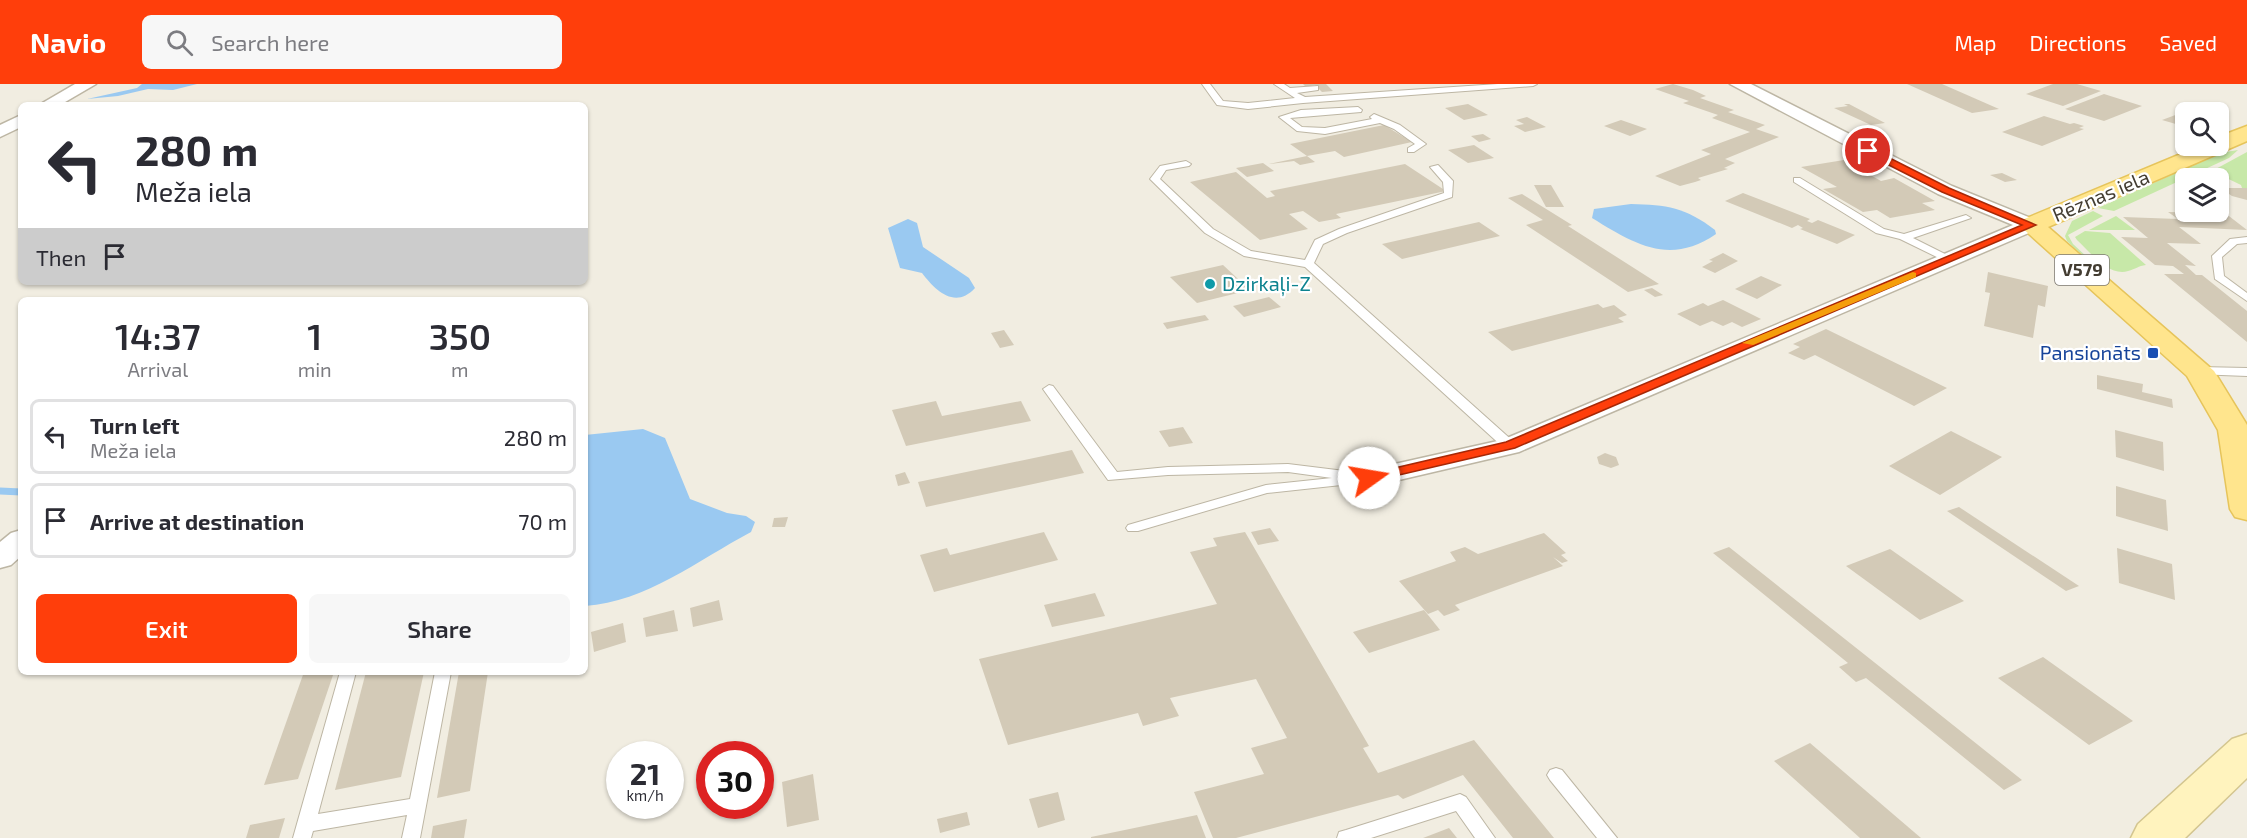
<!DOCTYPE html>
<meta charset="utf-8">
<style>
:root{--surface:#fff;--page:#f7f7f7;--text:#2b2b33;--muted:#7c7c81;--line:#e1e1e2;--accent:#ff3e0b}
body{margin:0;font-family:"Exo 2",sans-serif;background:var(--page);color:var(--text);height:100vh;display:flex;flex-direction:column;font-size:22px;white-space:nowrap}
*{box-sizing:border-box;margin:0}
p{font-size:20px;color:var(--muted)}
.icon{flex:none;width:33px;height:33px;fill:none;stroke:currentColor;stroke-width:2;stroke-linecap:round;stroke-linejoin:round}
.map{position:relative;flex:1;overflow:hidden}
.details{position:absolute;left:18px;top:213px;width:570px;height:378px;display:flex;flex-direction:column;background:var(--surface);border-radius:9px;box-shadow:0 2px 4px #0004}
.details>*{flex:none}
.banner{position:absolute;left:18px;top:18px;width:570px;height:183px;border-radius:9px;box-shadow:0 2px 4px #0004;background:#fff;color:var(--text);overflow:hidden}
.fabs{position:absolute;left:2175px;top:18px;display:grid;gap:12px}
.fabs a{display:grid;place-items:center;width:54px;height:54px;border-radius:9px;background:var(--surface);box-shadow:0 2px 4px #0004;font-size:30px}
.speed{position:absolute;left:606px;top:657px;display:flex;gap:12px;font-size:30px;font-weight:700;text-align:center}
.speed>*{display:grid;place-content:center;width:78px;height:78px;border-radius:50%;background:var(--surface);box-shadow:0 2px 4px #0004;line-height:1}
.speed small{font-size:15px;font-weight:400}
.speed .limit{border:9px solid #d22;background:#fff;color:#111}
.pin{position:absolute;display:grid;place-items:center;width:51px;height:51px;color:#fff;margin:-26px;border:3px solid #fff;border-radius:50%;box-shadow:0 2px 6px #0007}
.me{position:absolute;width:66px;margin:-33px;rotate:77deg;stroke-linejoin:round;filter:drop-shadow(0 0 4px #0008)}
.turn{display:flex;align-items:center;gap:21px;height:126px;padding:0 18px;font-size:27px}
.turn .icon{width:78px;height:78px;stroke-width:2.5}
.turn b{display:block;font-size:42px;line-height:51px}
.then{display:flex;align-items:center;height:57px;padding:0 18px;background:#0003;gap:12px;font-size:22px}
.eta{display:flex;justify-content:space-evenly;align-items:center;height:102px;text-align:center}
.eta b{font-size:36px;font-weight:600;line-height:42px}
.cta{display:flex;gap:12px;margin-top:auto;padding:12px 18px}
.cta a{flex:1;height:69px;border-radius:9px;background:var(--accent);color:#fff;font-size:24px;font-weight:600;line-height:69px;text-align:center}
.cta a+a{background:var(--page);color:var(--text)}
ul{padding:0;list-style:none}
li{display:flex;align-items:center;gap:18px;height:75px;margin:0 12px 9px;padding:0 6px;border:3px solid var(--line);border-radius:9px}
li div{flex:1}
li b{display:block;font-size:22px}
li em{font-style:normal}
header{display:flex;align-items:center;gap:36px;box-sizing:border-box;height:84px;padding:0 30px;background:var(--accent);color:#fff}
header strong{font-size:28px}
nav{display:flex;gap:33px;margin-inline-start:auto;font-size:21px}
.search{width:420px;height:54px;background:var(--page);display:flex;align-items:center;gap:15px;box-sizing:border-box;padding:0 21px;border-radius:9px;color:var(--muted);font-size:22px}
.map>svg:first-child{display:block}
.green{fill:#c7e8a8}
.water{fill:#9ac9f1}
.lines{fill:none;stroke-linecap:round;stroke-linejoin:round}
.stream{stroke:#9ac9f1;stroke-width:7}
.building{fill:#d3cab7}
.service-casing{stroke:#bdb6a4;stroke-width:2}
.minor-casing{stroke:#bdb6a4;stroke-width:3}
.secondary-casing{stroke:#d3c58f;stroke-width:3}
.primary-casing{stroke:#e6c45b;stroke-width:3}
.service{fill:#fff;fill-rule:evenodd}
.minor{fill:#fff;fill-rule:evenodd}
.secondary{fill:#fff3be;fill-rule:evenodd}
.primary{fill:#ffe58d;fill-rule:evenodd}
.route{fill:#ff3e0b;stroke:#a62807;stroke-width:1.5}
.slow{fill:#f59e0b}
.culture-dot{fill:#0f9aa8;stroke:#fff;stroke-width:2}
.transit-dot{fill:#1a4fb4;stroke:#fff;stroke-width:2}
.labels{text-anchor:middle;stroke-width:4.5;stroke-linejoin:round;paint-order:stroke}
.shield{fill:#fff;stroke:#7b7770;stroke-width:1.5}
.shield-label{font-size:18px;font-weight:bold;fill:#433d32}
.street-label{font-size:20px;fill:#433d32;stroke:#fff}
.culture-label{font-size:20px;fill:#0d838f;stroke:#fff;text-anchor:start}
.transit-label{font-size:20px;fill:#164399;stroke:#fff;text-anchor:end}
</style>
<header>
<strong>Navio</strong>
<div class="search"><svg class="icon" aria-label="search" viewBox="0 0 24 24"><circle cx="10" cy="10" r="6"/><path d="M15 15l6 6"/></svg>Search here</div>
<nav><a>Map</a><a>Directions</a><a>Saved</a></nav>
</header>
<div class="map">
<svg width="2247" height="754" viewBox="0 0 2247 754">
<rect width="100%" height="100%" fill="#f1ede1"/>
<g class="green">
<polygon points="2238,66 2229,74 2114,127 2098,124 2220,69"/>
<polygon points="2247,68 2247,104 2242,104 2241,101 2212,87"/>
<polygon points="2093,127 2103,132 2068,151 2073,160 2102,187 2099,187 2067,157 2065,152 2072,137"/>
<polygon points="2116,132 2135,146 2089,146"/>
<path d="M2085 147 2110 149 2146 181C2138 182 2136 185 2128 187 2109 193 2090 168 2077 156L2075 153Z"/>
</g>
<g class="water">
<polygon points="142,0 197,0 173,6 148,5 118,12 87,15 137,4"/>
<path d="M1631 120C1667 121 1685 123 1715 146L1716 150C1670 182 1634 160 1592 134L1594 125Z"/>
<path d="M908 135 917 139 923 163 969 194 975 204C955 226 935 206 922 189L900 184 888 144Z"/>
<path d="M643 345 665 354 690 415 727 429 746 432 755 438 751 448C698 476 646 518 585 522V351Z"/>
</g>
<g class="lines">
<polyline class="stream" points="0,407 21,408"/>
</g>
<g class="building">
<polygon points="1303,0 1326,0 1333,7 1322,8 1315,1 1306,3"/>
<polygon points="1673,0 1693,6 1706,12 1700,14 1734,26 1728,28 1765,41 1756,45 1779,53 1725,75 1735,79 1724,84 1728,85 1698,94 1701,96 1695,98 1680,102 1655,92 1711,70 1701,66 1750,48 1712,34 1718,31 1683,19 1689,17 1655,5"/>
<polygon points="1907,0 1942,0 1999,25 1972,29"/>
<polygon points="2053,0 2077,0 2101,7 2063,22 2026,10"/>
<polygon points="2104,10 2142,22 2104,37 2065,25"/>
<polygon points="1468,20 1488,31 1464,36 1445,24"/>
<polygon points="1844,20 1849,20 1885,39 1871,41 1834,24 1848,22"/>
<polygon points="2178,30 2186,32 2186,43 2162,36"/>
<polygon points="2044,32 2070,40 2074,39 2084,42 2079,44 2084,45 2042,62 2002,48"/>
<polygon points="1527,33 1546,43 1525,48 1514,42 1524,40 1516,36"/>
<polygon points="1621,36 1647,45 1630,52 1604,42"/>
<polygon points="1384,41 1412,58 1344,73 1335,67 1307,72 1315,78 1300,81 1294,77 1269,80 1307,72 1290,60"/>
<polygon points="1483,50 1491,55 1479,58 1471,52"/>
<polygon points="1474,61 1494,74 1468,79 1448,66"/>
<polygon points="1844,76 1881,97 1894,94 1935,117 1922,119 1935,126 1890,134 1877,126 1863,128 1823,105 1837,103 1801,83"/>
<polygon points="1263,79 1274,87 1247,93 1236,84"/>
<polygon points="1405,80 1446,107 1336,130 1341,134 1319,138 1303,127 1289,130 1308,145 1260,156 1190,98 1236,88 1267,114 1275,112 1270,107"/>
<polygon points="2002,89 2017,96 2005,98 1990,91"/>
<polygon points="1534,101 1551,101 1564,123 1546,123"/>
<polygon points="2220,104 2247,104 2247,116 2232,112"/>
<polygon points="1743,109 1810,135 1807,137 1812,139 1818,136 1855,151 1837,160 1800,145 1803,144 1798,141 1792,144 1725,117"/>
<polygon points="1522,110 1572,141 1568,142 1659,200 1628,208 1526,141 1543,136 1508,114"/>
<polygon points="2168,128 2225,129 2247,146 2179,143 2201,160 2167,159 2196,182 2185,181 2196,191 2202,191 2247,227 2247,258 2164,190 2184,190 2173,182 2155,181 2121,153 2148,154 2123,133 2178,135"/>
<polygon points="1479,138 1500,152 1402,175 1382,160"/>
<polygon points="1723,169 1738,177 1715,189 1702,183 1713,177 1709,176"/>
<polygon points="1223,181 1250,206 1197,219 1170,193"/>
<polygon points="1988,188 2048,202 2045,223 2038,221 2033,254 1984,242 1990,209 1985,208"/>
<polygon points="1761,192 1782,201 1757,215 1735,205"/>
<polygon points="1652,204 1663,211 1655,213 1644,206"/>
<polygon points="1269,213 1281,223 1244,233 1233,222"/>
<polygon points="1723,216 1761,235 1742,243 1732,238 1723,242 1712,237 1700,242 1677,230 1703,219 1708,222"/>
<polygon points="1598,220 1603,224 1614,221 1627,231 1618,234 1624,238 1512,267 1488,248"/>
<polygon points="1205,231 1209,236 1167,245 1163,239"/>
<polygon points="1826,245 1947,304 1914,322 1815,271 1804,276 1788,269 1800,263 1793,260"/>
<polygon points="1004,246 1014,261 1000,264 991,249"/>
<polygon points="2097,291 2143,300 2142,308 2172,315 2173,324 2097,305"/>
<polygon points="936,317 942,332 1021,317 1031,337 906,362 892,326"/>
<polygon points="1183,343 1193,359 1169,363 1159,347"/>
<polygon points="2115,346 2163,358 2164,387 2116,373"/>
<polygon points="1951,347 2002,373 1940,411 1889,382"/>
<polygon points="1072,366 1084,389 926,423 918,398"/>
<polygon points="1605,369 1616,373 1619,381 1611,384 1599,380 1597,373"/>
<polygon points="905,388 910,399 898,402 895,391"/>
<polygon points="2116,402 2166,416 2168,447 2116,432"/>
<polygon points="1959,423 2079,502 2066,507 1947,427"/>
<polygon points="788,433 785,443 772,443 774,434"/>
<polygon points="1270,444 1279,457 1258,461 1251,448"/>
<polygon points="1044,448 1058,476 934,508 920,471 947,464 950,471"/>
<polygon points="1245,448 1369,662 1363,664 1378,689 1474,656 1554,754 1513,754 1463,691 1403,715 1398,711 1236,754 1213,754 1194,708 1264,690 1251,664 1287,654 1256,595 1170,614 1179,632 1143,642 1138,629 1008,661 979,575 1217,520 1190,468 1217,462 1213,454"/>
<polygon points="1544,449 1566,469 1561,471 1568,477 1562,479 1553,473 1563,482 1455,521 1460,526 1444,532 1438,526 1428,530 1399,497 1456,477 1450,468 1465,463 1478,470"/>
<polygon points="1729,463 1884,586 2022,696 2004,706 1866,594 1856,598 1839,583 1848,579 1713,469"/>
<polygon points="2117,464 2172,480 2175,516 2119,499"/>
<polygon points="1890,465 1964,517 1920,536 1846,482"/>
<polygon points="1095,509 1105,532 1052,543 1044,521"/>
<polygon points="719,516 723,536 693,543 690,524"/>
<polygon points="674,526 678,547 646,553 643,534"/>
<polygon points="1424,526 1440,546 1369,569 1353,548"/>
<polygon points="623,539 626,558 594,568 591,548"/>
<polygon points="2043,573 2133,637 2089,661 1998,594"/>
<polygon points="304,588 334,588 298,695 264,701"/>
<polygon points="366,588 424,588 401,693 335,706"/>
<polygon points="459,588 488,588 470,707 437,714"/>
<polygon points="1810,659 1921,754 1860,754 1774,677"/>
<polygon points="813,690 819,736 787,743 782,698"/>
<polygon points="1058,708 1065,736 1038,744 1029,715"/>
<polygon points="967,728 970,741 940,749 937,735"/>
<polygon points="1197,731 1206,754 1091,754 1091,753"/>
<polygon points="285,734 279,754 246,754 250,741"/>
<polygon points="467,735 464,754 431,754 433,742"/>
<polygon points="1449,744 1457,754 1423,754"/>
</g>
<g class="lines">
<g class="service-casing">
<g id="service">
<polygon points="1202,0 1210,0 1223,17 1248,19 1295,14 1274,0 1284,0 1290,4 1318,2 1318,6 1297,9 1305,13 1498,0 1537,0 1533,2 1303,19 1248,25 1217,21"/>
<polygon points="1358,23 1362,26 1361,28 1290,34 1302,43 1325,44 1372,35 1370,33 1374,30 1400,41 1426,60 1414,68 1408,68 1408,64 1415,60 1394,45 1380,39 1325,50 1297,47 1279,33 1301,26"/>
<polygon points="1186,77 1191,80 1189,82 1166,86 1160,95 1213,145 1251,167 1305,176 1315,156 1339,145 1444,109 1443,98 1430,83 1438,81 1453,97 1452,113 1347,149 1323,160 1314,179 1515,359 1517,362 1515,365 1505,365 1305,183 1244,172 1205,149 1150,95 1160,82"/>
<polygon points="1794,94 1800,94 1884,145 1904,150 1966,131 1971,134 1913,154 1951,173 1951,177 1947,178 1900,155 1876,149 1794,98"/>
<polygon points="2247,153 2247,159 2237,160 2222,173 2224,192 2247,209 2247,217 2215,195 2212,172 2230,155"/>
<polygon points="2199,283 2247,284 2247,292 2195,290 2193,287 2195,284"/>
<polygon points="1049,301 1053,302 1117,388 1168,383 1288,380 1369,390 1376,394 1369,398 1267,409 1138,447 1128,447 1126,444 1128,441 1266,401 1332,394 1288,388 1168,391 1108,396 1043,305"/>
<polygon points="340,588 356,588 318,730 410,715 435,588 451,588 420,754 402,754 407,731 313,747 311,754 293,754"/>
<polygon points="1556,684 1562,686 1617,754 1597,754 1550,696 1547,691 1550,686"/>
<polygon points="1460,710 1466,713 1495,754 1475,754 1456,727 1371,754 1337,754 1339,748 1346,746"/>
</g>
</g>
<g class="minor-casing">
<g id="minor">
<polygon points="75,0 96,0 60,21 39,21"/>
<polygon points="1730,0 1751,0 1952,102 2038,137 2041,141 2038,145 1519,368 1369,403 1359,400 1355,394 1359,388 1502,356 2013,141 1938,110"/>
<polygon points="21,31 21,43 0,53 0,41"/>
<polygon points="21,446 21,472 11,481 0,484 0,458 11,449"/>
</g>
</g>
<g class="secondary-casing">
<polygon id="secondary" points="2247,650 2247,694 2185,754 2131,754 2138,740 2232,655"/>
</g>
<g class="primary-casing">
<polygon id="primary" points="2247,42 2247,57 2048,143 2214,287 2247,341 2247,436 2235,433 2230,425 2218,346 2187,292 2019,141 2022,136 2200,62 2218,62 2218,53"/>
</g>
<use href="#service" class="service"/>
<use href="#minor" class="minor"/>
<use href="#secondary" class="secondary"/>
<use href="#primary" class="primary"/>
</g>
<polygon class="route" points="1865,65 1872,65 1949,104 2036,141 1515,364 1369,398 1362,394 1369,390 1506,358 2022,141 1942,108 1865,69"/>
<polygon class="slow" points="1913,188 1916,189 1916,193 1753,261 1742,259"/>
<circle class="culture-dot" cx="1210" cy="200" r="6"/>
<rect class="transit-dot" x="2147" y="263" width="12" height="12" rx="3"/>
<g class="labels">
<rect class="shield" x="2055" y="171" width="54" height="30" rx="4.5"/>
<g class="shield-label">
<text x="2082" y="192">V579</text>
</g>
<g class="street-label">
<text transform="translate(2101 112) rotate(-23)" y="7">Rēznas iela</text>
</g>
<g class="culture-label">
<text x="1222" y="207">Dzirkaļi-Z</text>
</g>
<g class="transit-label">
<text x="2141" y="276">Pansionāts</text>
</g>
</g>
</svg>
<div class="fabs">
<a><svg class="icon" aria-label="search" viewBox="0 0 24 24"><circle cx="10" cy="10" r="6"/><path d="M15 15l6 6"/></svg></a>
<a><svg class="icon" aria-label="layers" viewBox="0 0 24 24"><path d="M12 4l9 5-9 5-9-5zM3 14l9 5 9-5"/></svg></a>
</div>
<div class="speed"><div>21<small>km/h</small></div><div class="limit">30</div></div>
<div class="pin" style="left:1868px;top:67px;background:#d93025"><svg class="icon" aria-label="arrive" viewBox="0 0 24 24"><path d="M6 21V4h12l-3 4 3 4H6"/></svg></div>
<svg class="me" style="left:1369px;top:394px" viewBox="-20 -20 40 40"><circle r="19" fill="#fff"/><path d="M0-13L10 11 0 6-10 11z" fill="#ff3e0b"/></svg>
<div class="banner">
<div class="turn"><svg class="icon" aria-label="left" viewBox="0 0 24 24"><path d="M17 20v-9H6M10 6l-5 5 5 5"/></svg><div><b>280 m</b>Meža iela</div></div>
<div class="then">Then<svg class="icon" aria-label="arrive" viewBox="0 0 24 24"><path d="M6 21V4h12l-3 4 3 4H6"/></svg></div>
</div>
<section class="details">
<div class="eta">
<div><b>14:37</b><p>Arrival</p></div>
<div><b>1</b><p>min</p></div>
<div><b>350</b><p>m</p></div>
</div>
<ul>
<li><svg class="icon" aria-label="left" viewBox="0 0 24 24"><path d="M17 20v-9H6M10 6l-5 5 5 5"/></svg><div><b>Turn left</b><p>Meža iela</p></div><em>280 m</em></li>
<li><svg class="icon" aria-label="arrive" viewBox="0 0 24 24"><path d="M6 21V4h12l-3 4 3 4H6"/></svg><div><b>Arrive at destination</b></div><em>70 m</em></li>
</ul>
<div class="cta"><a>Exit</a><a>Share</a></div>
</section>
</div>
